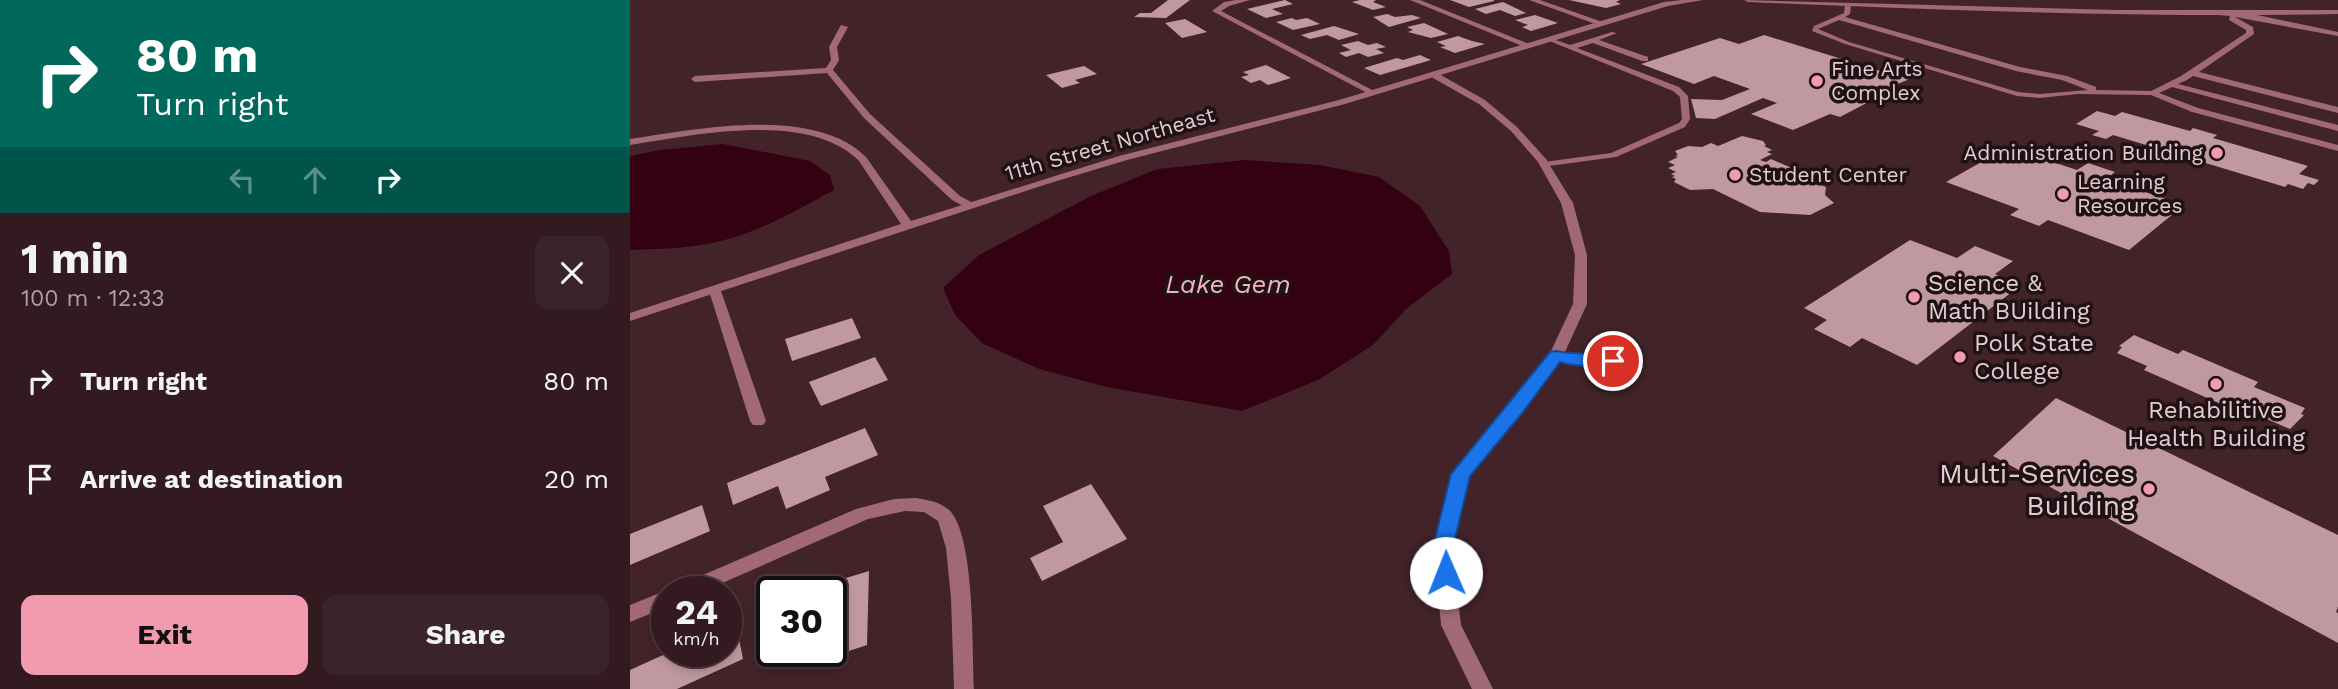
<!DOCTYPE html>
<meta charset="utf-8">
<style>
:root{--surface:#321a20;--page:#3a2329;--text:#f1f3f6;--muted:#a8a1a5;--line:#4d383e;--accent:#f29aae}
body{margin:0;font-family:"Work Sans",sans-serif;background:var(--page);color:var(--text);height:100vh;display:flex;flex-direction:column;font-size:26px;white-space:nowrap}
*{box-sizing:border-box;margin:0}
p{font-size:23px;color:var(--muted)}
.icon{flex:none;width:38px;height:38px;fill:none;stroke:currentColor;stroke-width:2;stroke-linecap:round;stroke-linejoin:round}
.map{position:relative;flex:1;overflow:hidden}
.panel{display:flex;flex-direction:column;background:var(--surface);width:630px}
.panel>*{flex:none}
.guide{background:#00695c;color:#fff;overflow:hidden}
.speed{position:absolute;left:21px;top:576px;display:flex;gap:14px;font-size:35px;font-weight:700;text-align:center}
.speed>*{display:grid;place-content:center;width:91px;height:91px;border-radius:50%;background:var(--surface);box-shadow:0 4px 10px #0003,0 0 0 2px var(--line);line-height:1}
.speed small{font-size:18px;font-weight:400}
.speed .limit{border:4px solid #111;border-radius:10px;background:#fff;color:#111}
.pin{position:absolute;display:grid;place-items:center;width:60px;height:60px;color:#fff;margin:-30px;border:4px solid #fff;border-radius:50%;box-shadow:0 2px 7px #0007}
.me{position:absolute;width:77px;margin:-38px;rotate:359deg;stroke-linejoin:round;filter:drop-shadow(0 0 5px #0008)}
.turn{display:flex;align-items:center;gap:24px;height:147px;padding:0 21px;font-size:32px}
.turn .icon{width:91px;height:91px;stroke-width:2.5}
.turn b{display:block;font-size:49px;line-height:60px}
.lanes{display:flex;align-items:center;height:66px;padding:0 21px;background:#0003;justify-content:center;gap:35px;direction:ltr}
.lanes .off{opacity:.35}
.round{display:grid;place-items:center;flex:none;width:74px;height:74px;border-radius:14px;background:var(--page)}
.headline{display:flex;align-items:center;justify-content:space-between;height:119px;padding:0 21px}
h1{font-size:42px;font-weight:700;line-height:52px}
.button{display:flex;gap:14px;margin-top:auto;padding:14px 21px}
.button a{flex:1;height:80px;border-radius:14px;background:var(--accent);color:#111;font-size:28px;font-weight:700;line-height:80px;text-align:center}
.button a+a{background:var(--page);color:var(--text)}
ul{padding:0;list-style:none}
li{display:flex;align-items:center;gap:21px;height:98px;padding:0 21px}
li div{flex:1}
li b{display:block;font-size:26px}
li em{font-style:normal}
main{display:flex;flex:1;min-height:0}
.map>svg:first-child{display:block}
.water{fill:#340113}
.building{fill:#bf98a0}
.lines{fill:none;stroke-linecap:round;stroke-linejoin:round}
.service{fill:#a16975;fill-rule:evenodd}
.minor{fill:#a16975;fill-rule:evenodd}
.tertiary{fill:#a16975;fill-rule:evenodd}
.route{fill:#1a73e8;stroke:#114b97;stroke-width:2}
.poi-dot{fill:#f29aae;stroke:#1f1114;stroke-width:2.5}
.labels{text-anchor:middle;stroke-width:7;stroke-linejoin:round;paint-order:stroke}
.far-poi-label{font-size:21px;fill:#e1ccd0;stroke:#1f1114;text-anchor:start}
.far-street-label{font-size:21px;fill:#e1ccd0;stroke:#1f1114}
.poi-label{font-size:24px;fill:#e1ccd0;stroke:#1f1114;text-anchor:start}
.water-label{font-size:26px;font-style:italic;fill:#f5b2c0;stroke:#1f1114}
.near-poi-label{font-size:28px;fill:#e1ccd0;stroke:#1f1114;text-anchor:end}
</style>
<main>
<section class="panel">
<div class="guide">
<div class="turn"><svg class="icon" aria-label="right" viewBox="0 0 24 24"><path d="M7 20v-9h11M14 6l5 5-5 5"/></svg><div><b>80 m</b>Turn right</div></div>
<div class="lanes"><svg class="icon off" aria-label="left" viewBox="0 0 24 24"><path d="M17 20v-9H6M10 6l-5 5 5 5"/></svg><svg class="icon off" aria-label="ahead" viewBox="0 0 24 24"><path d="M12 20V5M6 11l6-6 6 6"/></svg><svg class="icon" aria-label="right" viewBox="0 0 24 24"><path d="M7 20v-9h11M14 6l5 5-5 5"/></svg></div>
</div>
<div class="headline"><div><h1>1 min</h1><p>100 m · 12:33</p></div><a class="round"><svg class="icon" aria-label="close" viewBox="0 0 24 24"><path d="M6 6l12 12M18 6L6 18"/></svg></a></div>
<ul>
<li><svg class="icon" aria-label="right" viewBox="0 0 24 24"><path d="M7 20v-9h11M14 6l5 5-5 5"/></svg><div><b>Turn right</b></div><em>80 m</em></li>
<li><svg class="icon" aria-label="arrive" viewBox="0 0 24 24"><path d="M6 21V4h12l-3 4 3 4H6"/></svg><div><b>Arrive at destination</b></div><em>20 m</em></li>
</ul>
<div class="button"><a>Exit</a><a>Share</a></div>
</section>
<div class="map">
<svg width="1708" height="689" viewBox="0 0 1708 689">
<rect width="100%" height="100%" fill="#42232a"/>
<g class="water">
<path d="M93 144 180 161 200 175 204 190C171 208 138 227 102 238 69 248 34 249 0 250V156L30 150Z"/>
<polygon points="615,160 690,165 749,177 790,206 819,251 822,274 776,309 743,345 690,379 612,411 477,387 409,369 352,343 325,315 313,288 349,255 461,196 527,169"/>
</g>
<g class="building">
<polygon points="538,0 560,0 536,18 504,17 510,13 521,13"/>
<polygon points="655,0 663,4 642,9 653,14 636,18 617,9"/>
<polygon points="730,0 746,0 743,2 756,7 743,10 722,2"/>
<polygon points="820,0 864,0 864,1 839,7"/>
<polygon points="939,0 990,0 986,2 991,4 976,8"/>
<polygon points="873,2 896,13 885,16 870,10 856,14 845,9"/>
<polygon points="757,14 765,17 782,15 791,18 759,27 743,17"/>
<polygon points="905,15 928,23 901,31 892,27 898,25 885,20"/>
<polygon points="662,18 666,20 677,18 690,24 663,30 646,22"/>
<polygon points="555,19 577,32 552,38 535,23"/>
<polygon points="794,23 818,34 801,38 778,32 783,30 777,27"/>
<polygon points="704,26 729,34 709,40 697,35 680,39 671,35"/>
<polygon points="1134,35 1254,72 1280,79 1240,95 1248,97 1210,117 1200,114 1163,130 1121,114 1147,103 1133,98 1085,119 1066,118 1061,99 1092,100 1120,89 1084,76 1064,84 1011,64 1090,38 1109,44"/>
<polygon points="828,36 842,41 855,44 825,53 810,47 816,46 807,42"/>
<polygon points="728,41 738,45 747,43 756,47 746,49 754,53 738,57 729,53 716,57 709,53 721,50 711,45"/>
<polygon points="790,55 801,60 750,75 734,68 767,58 773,60"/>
<polygon points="636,65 661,78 638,85 630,80 621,83 611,77 619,75 613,72"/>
<polygon points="454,66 467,74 445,80 450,83 432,88 416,75"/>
<polygon points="1467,111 1485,116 1492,112 1560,131 1563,128 1587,135 1583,138 1678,166 1669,174 1689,180 1684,185 1678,183 1673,189 1658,184 1655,187 1483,135 1476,139 1462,135 1469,131 1446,124"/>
<polygon points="1112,136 1133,141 1136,145 1134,146 1142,150 1137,152 1142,154 1130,160 1136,162 1141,159 1164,169 1154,175 1164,174 1196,187 1195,195 1204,203 1180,215 1130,212 1083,189 1060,190 1044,182 1046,179 1042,177 1045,176 1041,174 1046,172 1038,168 1045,165 1038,162 1048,157 1045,156 1048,155 1045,151 1058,146 1072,147 1081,143 1088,146"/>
<polygon points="1378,147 1447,170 1458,163 1485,172 1476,179 1554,205 1499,250 1418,220 1409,226 1380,215 1389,209 1316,182"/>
<polygon points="1280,240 1327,258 1345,246 1383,261 1365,274 1391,285 1287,365 1232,338 1220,347 1184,329 1197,320 1174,308"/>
<polygon points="222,318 231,338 162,361 155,339"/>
<polygon points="1504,335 1548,354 1553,350 1628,382 1624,387 1675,408 1671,414 1674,415 1660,429 1621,412 1618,416 1514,370 1517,366 1487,353 1492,347 1489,346"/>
<polygon points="245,357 258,380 191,406 179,382"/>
<polygon points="1426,398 1708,535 1708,607 1706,612 1708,613 1708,643 1363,456"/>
<polygon points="235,428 248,455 195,477 200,490 156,509 148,486 103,505 97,483"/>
<polygon points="461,484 497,539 412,581 400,558 433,542 413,506"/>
<polygon points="72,505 80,531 0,565 0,534"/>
<polygon points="239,571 237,645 174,666 176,651 201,651 201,592 180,592 180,589"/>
<polygon points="106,623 113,659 47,689 0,689 0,670 42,651 96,651 96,627"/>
</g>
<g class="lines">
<g class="service">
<path d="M1218 3 1221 5 1220 14 1215 17 1390 67 1437 76 1466 87V90L1521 91 1551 76H1557V80L1548 84 1708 125V131L1542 87 1529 93 1568 108 1708 145V151L1562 112 1521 95 1448 94 1410 98 1387 96 1215 44 1182 31 1184 26 1214 13 1215 5ZM1209 20 1386 71 1432 80 1458 90 1410 94 1388 92 1219 42 1188 29Z"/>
<polygon points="982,32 987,33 969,40 1018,57 1018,61 1012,61 963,43 947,48 1049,87 1058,96 1060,119 1055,127 986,157 911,167 911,163 914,162 981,153 1049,123 1052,119 1050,97 1043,91 917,40 920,38 940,45"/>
<polygon points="926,352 941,356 1003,357 1009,361 1003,365 941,364 922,359 920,356"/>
</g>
<g class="minor">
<polygon points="606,0 620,0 599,6 591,11 748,93 741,95 582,11 594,2"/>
<polygon points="780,0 790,0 904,46 897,48"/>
<polygon points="899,0 910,0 978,24 971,26"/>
<polygon points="1591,11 1627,15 1708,32 1708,36 1605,17 1623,27 1624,34 1569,72 1708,107 1708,113 1563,76 1557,80 1551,80 1551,76 1616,33 1616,30 1599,20 1600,16 1588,15 1588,11"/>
<polygon points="211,25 218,27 207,47 209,60 203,70 240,114 330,196 343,203 343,207 335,207 322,200 234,118 197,73 65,82 61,79 65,76 196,68 201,60 199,47"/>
<polygon points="803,74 809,74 855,100 887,127 916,159 943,203 957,255 957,304 935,352 892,412 839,476 822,547 831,625 863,689 842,689 811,625 804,547 825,470 882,404 921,351 943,304 945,255 931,203 908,162 881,131 849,104 803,78"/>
<polygon points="85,287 91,291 136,421 133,425 123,425 120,421 79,291"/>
<path d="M286 498C298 500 312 502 321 512 345 541 342 650 344 689H324L321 598 316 548 308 521 294 512 275 511 238 519 72 592H43L45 587 226 509 264 499Z"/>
<polygon points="37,590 41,592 37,592 37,607 0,622 0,605"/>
</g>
<g class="tertiary">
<path d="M1052 0H1073L1038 6 715 104 497 160 417 184 0 321V313L271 224 229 161C179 110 64 135 0 145V139C66 129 184 105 236 157L281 221 489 156 709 100 1034 2Z"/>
<path d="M1114 0 1487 10H1708V14C1511 18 1315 10 1118 2Z"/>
</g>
</g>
<path class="route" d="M926 351C942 355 981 352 991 361 981 370 943 366 930 362L893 412 840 476 823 547 826 573 823 579 816 581 808 579 803 547 821 474 920 352Z"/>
<g class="poi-dot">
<circle cx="1187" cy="81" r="7"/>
<circle cx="1587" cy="153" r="7"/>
<circle cx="1105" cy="175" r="7"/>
<circle cx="1433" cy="194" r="7"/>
<circle cx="1284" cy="297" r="7"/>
<circle cx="1330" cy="357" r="7"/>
<circle cx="1586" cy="384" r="7"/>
<circle cx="1519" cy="489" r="7"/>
</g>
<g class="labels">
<g class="far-poi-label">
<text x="1201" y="76">Fine Arts<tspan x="1201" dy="24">Complex</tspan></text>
<text x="1573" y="160" text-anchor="end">Administration Building</text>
<text x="1119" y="182">Student Center</text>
<text x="1447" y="189">Learning<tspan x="1447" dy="24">Resources</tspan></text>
</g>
<g class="far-street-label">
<text transform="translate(480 144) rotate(-16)" y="7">11th Street Northeast</text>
</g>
<g class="poi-label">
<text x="1298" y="291">Science &amp;<tspan x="1298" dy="28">Math BUilding</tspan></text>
<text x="1344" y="351">Polk State<tspan x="1344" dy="28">College</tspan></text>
<text x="1586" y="418" text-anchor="middle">Rehabilitive<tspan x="1586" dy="28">Health Building</tspan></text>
</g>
<g class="water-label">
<text x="598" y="293">Lake Gem</text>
</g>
<g class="near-poi-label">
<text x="1505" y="483">Multi-Services<tspan x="1505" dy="32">Building</tspan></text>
</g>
</g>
</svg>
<div class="speed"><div>24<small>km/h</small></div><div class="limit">30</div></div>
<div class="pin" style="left:983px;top:361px;background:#d93025"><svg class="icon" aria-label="arrive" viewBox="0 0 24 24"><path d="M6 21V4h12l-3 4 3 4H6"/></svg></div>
<svg class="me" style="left:816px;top:573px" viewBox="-20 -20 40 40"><circle r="19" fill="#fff"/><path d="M0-13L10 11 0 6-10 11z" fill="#1a73e8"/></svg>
</div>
</main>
